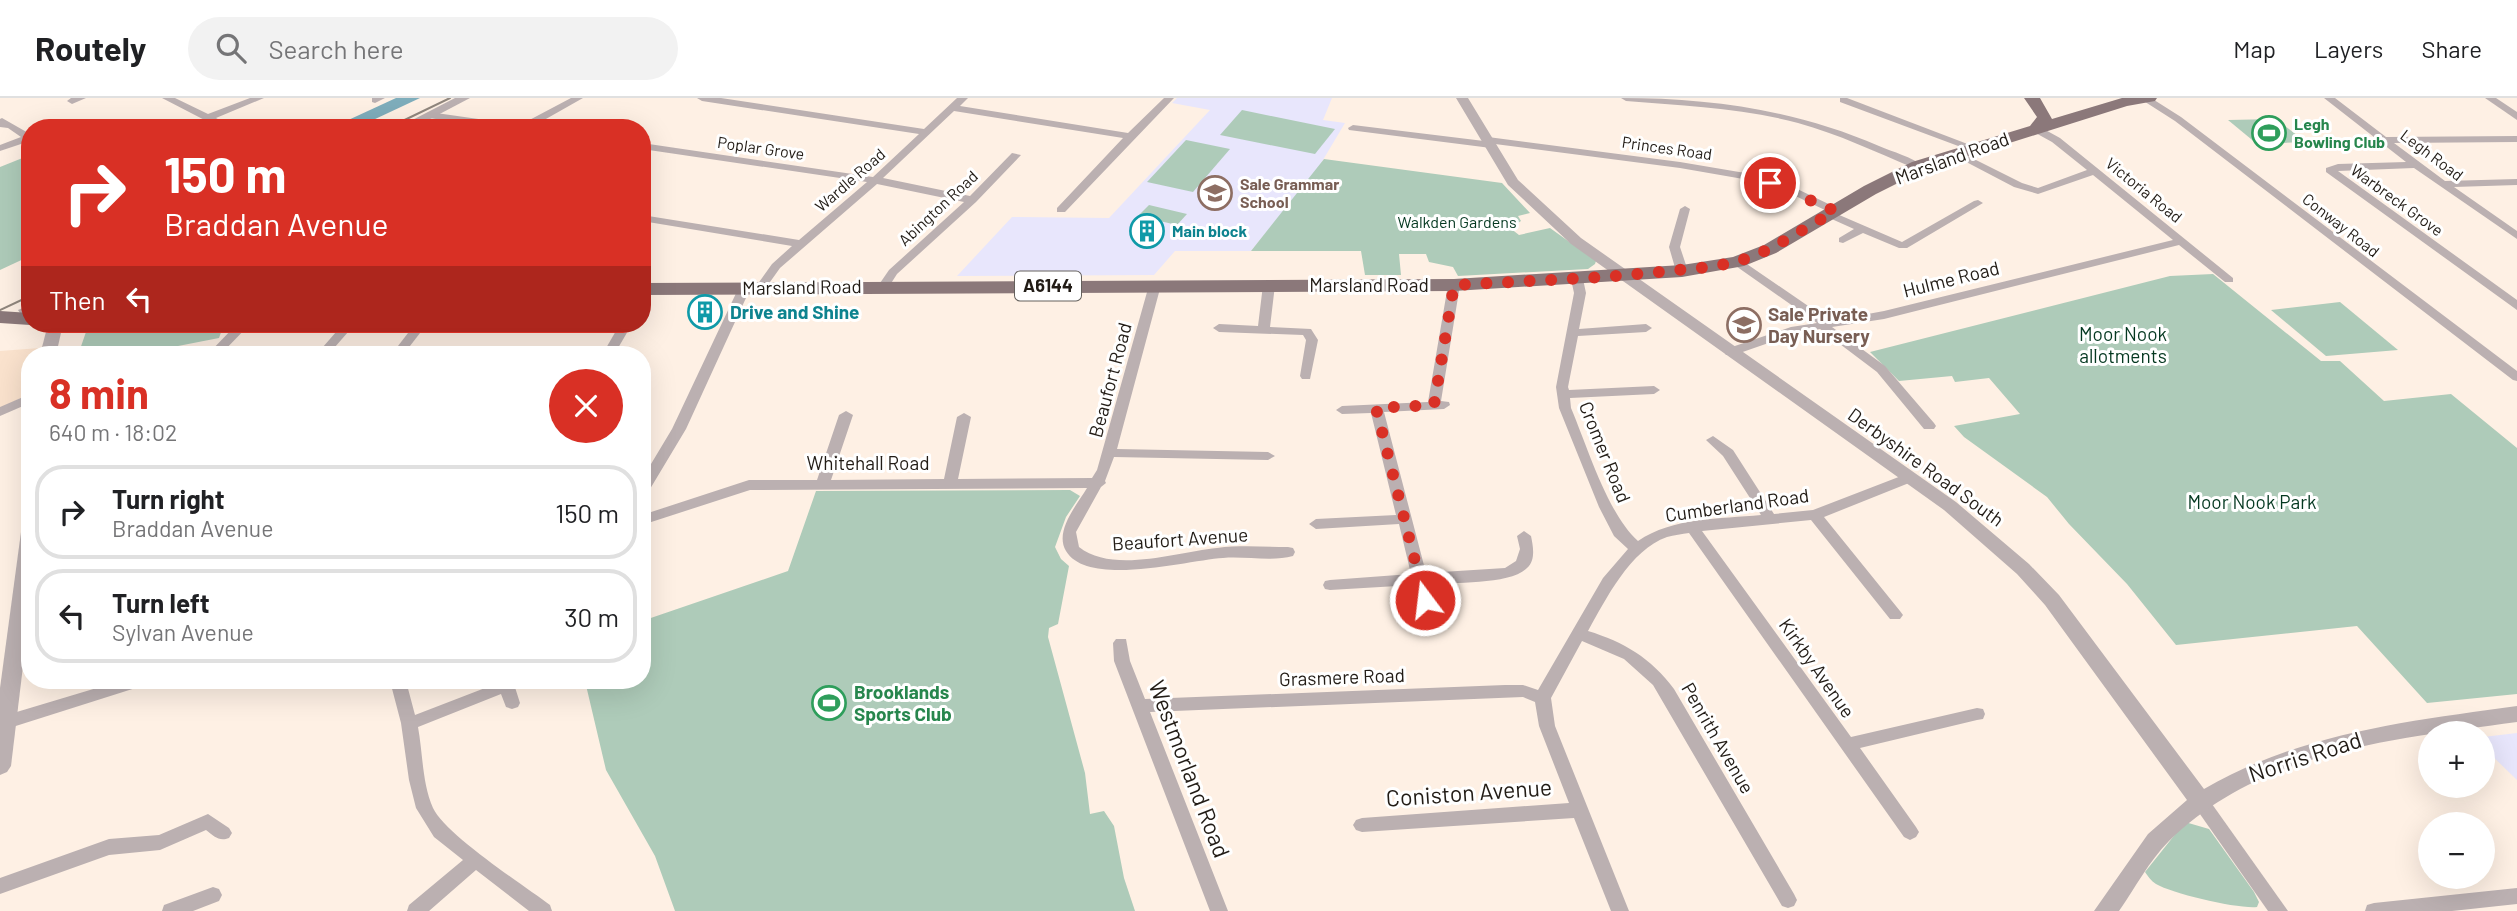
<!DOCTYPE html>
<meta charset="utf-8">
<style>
:root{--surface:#fff;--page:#f2f2f2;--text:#202124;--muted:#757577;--line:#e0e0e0;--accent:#d93025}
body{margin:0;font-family:Barlow,sans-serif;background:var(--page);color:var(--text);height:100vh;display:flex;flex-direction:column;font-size:26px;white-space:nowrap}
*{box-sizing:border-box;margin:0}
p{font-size:23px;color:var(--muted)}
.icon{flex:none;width:38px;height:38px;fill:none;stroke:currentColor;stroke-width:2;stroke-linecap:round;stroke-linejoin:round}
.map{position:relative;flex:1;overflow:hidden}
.details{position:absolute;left:21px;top:248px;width:630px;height:343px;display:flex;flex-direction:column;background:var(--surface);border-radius:28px;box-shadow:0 7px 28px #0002}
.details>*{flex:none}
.top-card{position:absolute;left:21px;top:21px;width:630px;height:214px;border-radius:28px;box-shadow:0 7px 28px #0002;background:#d93025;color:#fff;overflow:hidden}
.tools{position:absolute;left:2418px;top:623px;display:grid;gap:14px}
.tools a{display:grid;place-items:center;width:77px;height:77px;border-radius:50%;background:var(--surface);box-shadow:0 7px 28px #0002;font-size:35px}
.pin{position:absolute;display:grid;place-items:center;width:60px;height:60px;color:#fff;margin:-30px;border:4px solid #fff;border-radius:50%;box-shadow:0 2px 7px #0007}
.me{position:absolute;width:77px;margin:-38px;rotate:345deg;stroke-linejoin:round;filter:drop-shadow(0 0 5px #0008)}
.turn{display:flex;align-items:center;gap:24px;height:147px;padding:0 28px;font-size:32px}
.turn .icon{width:91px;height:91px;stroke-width:2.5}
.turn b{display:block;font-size:49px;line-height:60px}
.then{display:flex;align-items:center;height:66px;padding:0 28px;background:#0003;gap:14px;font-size:26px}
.round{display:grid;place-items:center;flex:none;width:74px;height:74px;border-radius:37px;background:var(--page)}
.head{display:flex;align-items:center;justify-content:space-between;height:119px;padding:0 28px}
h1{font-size:42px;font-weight:700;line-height:52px;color:var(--accent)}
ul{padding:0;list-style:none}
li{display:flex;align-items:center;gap:21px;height:94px;margin:0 14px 10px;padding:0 14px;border:4px solid var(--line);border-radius:28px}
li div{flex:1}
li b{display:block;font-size:26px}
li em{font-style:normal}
header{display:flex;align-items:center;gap:42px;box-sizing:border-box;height:98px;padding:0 35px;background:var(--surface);border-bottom:2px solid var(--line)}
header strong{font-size:33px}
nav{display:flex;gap:38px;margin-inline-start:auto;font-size:24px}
.search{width:490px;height:63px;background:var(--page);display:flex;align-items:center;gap:18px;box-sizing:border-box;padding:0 24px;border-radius:38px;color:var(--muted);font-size:26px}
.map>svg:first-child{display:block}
.built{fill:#fae2cd}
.education{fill:#e8e6fc}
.green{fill:#aecbb9}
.water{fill:#7eadbb}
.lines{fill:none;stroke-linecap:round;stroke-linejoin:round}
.minor{fill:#bbb0b1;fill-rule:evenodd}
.tertiary{fill:#bbb0b1;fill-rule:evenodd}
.primary{fill:#8b787a;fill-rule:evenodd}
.tram{stroke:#90867d;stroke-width:2}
.route{stroke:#d93025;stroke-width:12;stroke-dasharray:0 21.6}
.labels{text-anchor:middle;stroke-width:6;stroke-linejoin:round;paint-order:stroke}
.far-leisure-label{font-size:16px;font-weight:bold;fill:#27864d;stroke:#fff;text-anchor:start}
.far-street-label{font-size:16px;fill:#221c16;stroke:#fff}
.far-education-label{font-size:16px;font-weight:bold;fill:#785e54;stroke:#fff;text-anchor:start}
.far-park-label{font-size:16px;fill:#043820;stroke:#fff}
.far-culture-label{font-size:16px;font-weight:bold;fill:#0d838f;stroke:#fff;text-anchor:start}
.shield{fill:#fff;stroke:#64605c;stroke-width:2}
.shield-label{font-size:18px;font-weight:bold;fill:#221c16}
.street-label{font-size:19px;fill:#221c16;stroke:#fff}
.culture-label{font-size:19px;font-weight:bold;fill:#0d838f;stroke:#fff;text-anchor:start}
.education-label{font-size:19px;font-weight:bold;fill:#785e54;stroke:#fff;text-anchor:start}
.park-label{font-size:19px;fill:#043820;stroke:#fff}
.leisure-label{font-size:19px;font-weight:bold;fill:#27864d;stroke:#fff;text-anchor:start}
.near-street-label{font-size:23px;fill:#221c16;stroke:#fff}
</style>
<header>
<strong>Routely</strong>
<div class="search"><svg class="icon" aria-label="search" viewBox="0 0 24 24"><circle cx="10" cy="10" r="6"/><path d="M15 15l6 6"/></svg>Search here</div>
<nav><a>Map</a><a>Layers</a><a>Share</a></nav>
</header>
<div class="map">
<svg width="2517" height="813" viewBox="0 0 2517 813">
<rect width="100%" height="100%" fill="#fef0e4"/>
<polygon class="built" points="40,250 40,257 30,257 30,295 0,311 0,253"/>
<g class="education">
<polygon points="1177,0 1332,0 1323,22 1345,25 1317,72 1251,153 1175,153 1154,177 957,178 1012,119 1109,120 1210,12 1172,5"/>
<polygon points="2517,635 2517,682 2483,649 2483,639"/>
</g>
<g class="green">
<polygon points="1242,12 1335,31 1315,56 1220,37"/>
<polygon points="2276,21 2306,44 2257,46 2228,22"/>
<polygon points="1186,42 1230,51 1193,94 1147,84"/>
<polygon points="30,57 30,158 0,172 0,69"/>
<polygon points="1324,61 1502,85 1530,115 1518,118 1521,123 1510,130 1519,137 1550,130 1596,163 1595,166 1588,171 1458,178 1453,169 1429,164 1426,156 1399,156 1401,177 1365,177 1361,153 1251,153"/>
<polygon points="1149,107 1187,116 1177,127 1138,118"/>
<polygon points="2213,176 2321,263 2340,263 2384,303 2451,296 2517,350 2517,596 2427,605 2357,528 2176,547 2127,486 2069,426 2047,399 1964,339 1954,328 2020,316 1989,280 1955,284 1952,278 1899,283 1870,254 2170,178"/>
<polygon points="2340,204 2398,252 2326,258 2271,212"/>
<polygon points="129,226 224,226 219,240 132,257 78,257 86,234"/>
<polygon points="1070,392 1080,398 1066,419 1055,449 1061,461 1069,468 1058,526 1049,530 1048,539 1085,675 1090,716 1104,713 1114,728 1124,780 1135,813 675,813 655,758 606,672 585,583 642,583 642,523 788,473 816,393"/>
<path d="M2185 724 2209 731 2254 794 2259 804 2257 809C2238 811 2173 796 2156 786 2151 783 2148 778 2145 774Z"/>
</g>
<polygon class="water" points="396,0 420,0 356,30 331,30"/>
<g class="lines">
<g class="minor">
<polygon points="71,0 86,0 72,6 67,3"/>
<polygon points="162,0 175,0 208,16 250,0 264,0 216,20 233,30 220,30"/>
<polygon points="372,0 385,0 375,5 372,4"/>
<polygon points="571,0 583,0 530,30 497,30 429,20 424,17 429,14 520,27"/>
<polygon points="697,0 721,0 924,31 957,0 968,0 960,8 1128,35 1164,0 1174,0 1065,114 1057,114 1057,110 1123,40 954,13 883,80 970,98 1012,55 1021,57 976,104 897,176 888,190 880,190 878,188 889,172 964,104 877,86 780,170 765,191 761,192 755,189 757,187 772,166 792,148 642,123 642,117 799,142 867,84 642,51 642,45 873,79 919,36 702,3"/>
<path d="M1621 0C1711 0 1796 12 1879 48 1893 54 1912 59 1923 68L1922 70H1914C1876 54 1838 36 1798 25 1742 10 1684 8 1626 3Z"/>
<polygon points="1840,0 1847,0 1978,50 1969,52 1840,4"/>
<polygon points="2139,0 2151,0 2181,19 2517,273 2517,283 2513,282 2175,23"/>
<polygon points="2324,0 2335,0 2386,39 2517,38 2517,44 2394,45 2445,83 2517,81 2517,87 2454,89 2517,133 2517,141 2414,70 2338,73 2517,202 2517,212 2326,74 2326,70 2338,66 2406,64"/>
<polygon points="2485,0 2496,0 2517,14 2517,22"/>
<polygon points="2,20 30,36 30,43 0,53 0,47 21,39 8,30 0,29 0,21"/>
<polygon points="1353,27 1484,43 1484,40 1488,39 1680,64 1751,76 1793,89 1839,111 1840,113 1837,116 1902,144 1974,103 1978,102 1983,105 1907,150 1899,150 1863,135 1843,145 1839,144 1839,140 1854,131 1825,118 1824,116 1827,113 1785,93 1749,82 1680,70 1495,46 1495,49 1491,50 1349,32 1348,30"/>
<polygon points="2032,29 2040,29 2060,40 2233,180 2233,184 2225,184 2179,147 1884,221 1832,229 1885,268 1934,325 1936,328 1934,331 1924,331 1877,274 1820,231 1797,235 1734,257 1726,257 1724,254 1726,251 1791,229 1817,225 1733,166 1733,162 1741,162 1830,223 1884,213 2173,142 2093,77 2038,96 2014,89 1951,56 1960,54 2022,85 2038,90 2087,72 2052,44 2032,33"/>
<polygon points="1685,108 1690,111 1680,149 1688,173 1682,176 1676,173 1669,149 1680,111"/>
<path d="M1577 178 1583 181 1586 195 1579 231 1646 226 1652 230 1646 234 1578 238 1568 289 1569 292 1654 288 1660 292 1654 296 1570 300 1571 310C1588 350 1607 415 1638 443 1673 419 1720 421 1761 417L1723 358 1706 342 1713 338 1733 352 1774 416 1813 412 1909 375 1916 380 1914 383 1824 419 1900 513 1903 517 1900 521H1890L1811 422 1702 433 1851 639 1977 610 1983 611 1985 616 1983 621 1977 622 1860 650 1916 729 1919 734 1916 739 1910 742 1904 739 1689 435C1682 436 1674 437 1667 439 1630 452 1606 501 1588 533 1624 544 1651 560 1674 591L1794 796 1797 802 1794 808 1788 810 1782 808 1653 587 1624 561 1582 543 1551 600 1555 628 1629 813H1611L1574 720 1362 734 1356 732 1353 727 1356 722 1362 720 1569 705 1539 628 1535 604 1523 599 1150 614 1228 813H1210L1114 563 1113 545 1116 541H1126L1130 563 1145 601 1505 587H1523L1538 592 1603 480 1628 451 1614 438 1599 409 1559 310 1556 289 1574 195 1571 181Z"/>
<path d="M1155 184 1161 187 1117 351 1268 354 1275 358 1268 362 1114 359 1105 383 1106 385 1101 389 1076 434 1079 449C1113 476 1177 454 1217 450 1240 447 1264 449 1288 449L1293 450 1295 454 1293 458C1272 464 1245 458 1223 460 1188 462 1088 490 1066 453 1054 433 1077 407 1087 390L750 392 642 427V417L749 382H817L839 317 846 313 853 317 831 382 944 381 957 319 964 315 971 319 958 381 1092 380 1097 372 1149 187Z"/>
<polygon points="1269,184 1275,187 1270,229 1311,231 1318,242 1310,281 1302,281 1300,278 1306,242 1303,237 1219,234 1213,230 1219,226 1258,228 1263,187"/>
<path d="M1454 184 1460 187 1441 303 1449 304 1450 307 1444 311 1384 314 1426 475 1505 470 1516 463 1520 451 1517 438 1524 433 1531 438C1533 448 1536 462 1527 470 1510 487 1453 484 1428 486L1433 502 1430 506H1420L1414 487 1330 492 1325 491 1323 487 1325 483 1330 482 1411 476 1399 426 1316 431 1309 426 1316 421 1396 417 1371 315 1342 316 1336 312 1342 308 1428 304 1448 187Z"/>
<polygon points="745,186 751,189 686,331 647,396 642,398 642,381 672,331 739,189"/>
<polygon points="237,226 250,226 220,257 207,257"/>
<polygon points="343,226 355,226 328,257 316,257"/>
<polygon points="415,226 427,226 403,257 391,257"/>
<polygon points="620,226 632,226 614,257 602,257"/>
<polygon points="30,296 30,305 0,318 0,309"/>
<polygon points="120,583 147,583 145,587 0,633 0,619"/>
<path d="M390 583H406L415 617 498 585 497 583H513L520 605 518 609 512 611 506 609 501 596 418 629C423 656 422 685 433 710 445 736 523 787 550 807L552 813H529L476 772 429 813H407L409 807 463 762 434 739 416 710 409 682 401 625Z"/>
<polygon points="2201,697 2207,699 2288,813 2268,813 2195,709 2192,704 2195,699"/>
<path d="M208 716 229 730 232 735 229 740C219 744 214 738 206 732L160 752 109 757 0 796V780L109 741 159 737Z"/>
<polygon points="213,789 219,791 222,797 219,803 193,813 162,813 164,807"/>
<polygon points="2517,790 2517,806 2452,813 2365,813 2367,807 2374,805"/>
</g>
<g class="tertiary">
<polygon points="455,0 470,0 413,30 397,30"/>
<path d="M1456 0H1468L1518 82 1581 140 1956 404 2029 466 2059 497 2204 691C2300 635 2409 623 2517 608V624C2396 641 2261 652 2169 743 2149 763 2135 790 2119 813H2094L2148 736 2187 702 2045 507 2017 476 1944 412 1571 146 1508 87Z"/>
<polygon points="30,207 30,216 20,215 18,212"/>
<polygon points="48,226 63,226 56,257 40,257"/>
<polygon points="30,428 30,510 11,668 7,674 0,677 0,590 21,434"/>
</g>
<g class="primary">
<polygon points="2024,0 2040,0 2052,21 2122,0 2157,0 2155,3 2127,8 1924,72 1876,96 1776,155 1744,168 1682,179 1454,193 642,197 642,185 1454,181 1682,167 1733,159 1764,147 1864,88 1912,64 2030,28 2037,19"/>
<polygon points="0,213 30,215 30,226 34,226 30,227 0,225"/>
</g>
<g class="tram">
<polyline points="388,30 450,0"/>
<polyline points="0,212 30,198"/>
</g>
</g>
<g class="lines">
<polyline class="route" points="1425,502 1376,310 1434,307 1454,187 1606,179 1710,169 1737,164 1770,151 1835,113 1770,85"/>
</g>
<defs>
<g id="stadium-ring" transform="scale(1.75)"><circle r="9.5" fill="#fff" stroke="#2e9e5b" stroke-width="1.5"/><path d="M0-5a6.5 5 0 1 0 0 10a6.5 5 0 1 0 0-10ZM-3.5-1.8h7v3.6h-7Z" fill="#2e9e5b"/></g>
<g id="school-ring" transform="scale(1.75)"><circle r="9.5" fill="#fff" stroke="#8d6e63" stroke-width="1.5"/><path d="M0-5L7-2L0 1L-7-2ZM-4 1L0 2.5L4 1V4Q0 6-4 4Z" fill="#8d6e63"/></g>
<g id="building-ring" transform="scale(1.75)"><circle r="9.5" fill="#fff" stroke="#0f9aa8" stroke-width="1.5"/><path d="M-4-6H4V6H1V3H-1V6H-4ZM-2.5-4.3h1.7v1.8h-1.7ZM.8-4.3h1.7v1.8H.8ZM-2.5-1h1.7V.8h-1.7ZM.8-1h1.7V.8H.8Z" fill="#0f9aa8"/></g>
</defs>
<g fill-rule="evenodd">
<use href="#stadium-ring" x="2269" y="35"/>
<use href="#school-ring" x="1215" y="95"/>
<use href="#building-ring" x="1147" y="133"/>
<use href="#building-ring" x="705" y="214"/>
<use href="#school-ring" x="1744" y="227"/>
<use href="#stadium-ring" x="829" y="605"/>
</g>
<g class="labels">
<g class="far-leisure-label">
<text x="2294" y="32">Legh<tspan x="2294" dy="18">Bowling Club</tspan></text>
</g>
<g class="far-street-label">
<text transform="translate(761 50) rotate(8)" y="6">Poplar Grove</text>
<text transform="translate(1667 50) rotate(8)" y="6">Princes Road</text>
<text transform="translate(2432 57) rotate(37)" y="6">Legh Road</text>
<text transform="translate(850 82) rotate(-41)" y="6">Wardle Road</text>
<text transform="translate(2144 92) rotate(39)" y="6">Victoria Road</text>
<text transform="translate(2397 102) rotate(36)" y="6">Warbreck Grove</text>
<text transform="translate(938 110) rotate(-43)" y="6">Abington Road</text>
<text transform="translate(2341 127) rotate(38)" y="6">Conway Road</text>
</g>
<g class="far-education-label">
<text x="1240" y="92">Sale Grammar<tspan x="1240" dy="18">School</tspan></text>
</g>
<g class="far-park-label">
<text x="1457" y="130">Walkden Gardens</text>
</g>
<g class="far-culture-label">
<text x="1172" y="139">Main block</text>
</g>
<rect class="shield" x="1015" y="173.5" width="66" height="29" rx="5"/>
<g class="shield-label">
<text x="1048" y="194">A6144</text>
</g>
<g class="street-label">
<text transform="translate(1952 60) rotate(-20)" y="7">Marsland Road</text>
<text transform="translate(1951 181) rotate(-14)" y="7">Hulme Road</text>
<text x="1369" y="194">Marsland Road</text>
<text transform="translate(802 189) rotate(-1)" y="7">Marsland Road</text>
<text transform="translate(1110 282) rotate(-75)" y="7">Beaufort Road</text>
<text transform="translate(1605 354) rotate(68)" y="7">Cromer Road</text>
<text x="868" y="372">Whitehall Road</text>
<text transform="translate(1926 369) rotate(36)" y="7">Derbyshire Road South</text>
<text transform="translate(1737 407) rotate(-8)" y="7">Cumberland Road</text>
<text transform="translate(1180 441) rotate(-4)" y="7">Beaufort Avenue</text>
<text transform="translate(1817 570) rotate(55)" y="7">Kirkby Avenue</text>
<text transform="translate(1342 579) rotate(-2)" y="7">Grasmere Road</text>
<text transform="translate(1718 640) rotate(60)" y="7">Penrith Avenue</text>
</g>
<g class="culture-label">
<text x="730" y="221">Drive and Shine</text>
</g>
<g class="education-label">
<text x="1768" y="223">Sale Private<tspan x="1768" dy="22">Day Nursery</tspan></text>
</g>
<g class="park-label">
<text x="2123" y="243">Moor Nook<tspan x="2123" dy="22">allotments</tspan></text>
<text x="2252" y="411">Moor Nook Park</text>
</g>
<g class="leisure-label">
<text x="854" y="601">Brooklands<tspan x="854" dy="22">Sports Club</tspan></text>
</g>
<g class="near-street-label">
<text transform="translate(2305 659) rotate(-18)" y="8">Norris Road</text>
<text transform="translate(1189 671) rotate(69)" y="8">Westmorland Road</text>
<text transform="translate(1469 695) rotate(-4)" y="8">Coniston Avenue</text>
</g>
</g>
</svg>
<div class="tools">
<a>+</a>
<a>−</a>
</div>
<div class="pin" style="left:1770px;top:85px;background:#d93025"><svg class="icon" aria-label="arrive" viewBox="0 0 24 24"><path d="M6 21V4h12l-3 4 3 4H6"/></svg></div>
<svg class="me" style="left:1425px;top:502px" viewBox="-20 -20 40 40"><circle r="17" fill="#d93025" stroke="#fff" stroke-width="3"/><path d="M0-11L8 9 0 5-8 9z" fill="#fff"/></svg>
<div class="top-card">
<div class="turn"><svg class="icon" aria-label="right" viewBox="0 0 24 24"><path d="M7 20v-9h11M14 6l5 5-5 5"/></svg><div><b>150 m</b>Braddan Avenue</div></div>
<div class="then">Then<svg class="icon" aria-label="left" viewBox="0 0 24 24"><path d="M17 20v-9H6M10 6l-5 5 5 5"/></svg></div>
</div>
<section class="details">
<div class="head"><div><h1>8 min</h1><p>640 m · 18:02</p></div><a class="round" style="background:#d93025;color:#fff"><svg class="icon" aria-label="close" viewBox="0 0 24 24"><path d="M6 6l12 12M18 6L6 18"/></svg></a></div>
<ul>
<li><svg class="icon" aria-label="right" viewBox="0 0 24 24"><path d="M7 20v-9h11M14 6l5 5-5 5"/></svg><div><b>Turn right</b><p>Braddan Avenue</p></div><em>150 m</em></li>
<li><svg class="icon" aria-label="left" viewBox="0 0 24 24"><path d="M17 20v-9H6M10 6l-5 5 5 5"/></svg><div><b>Turn left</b><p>Sylvan Avenue</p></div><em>30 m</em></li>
</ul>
</section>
</div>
